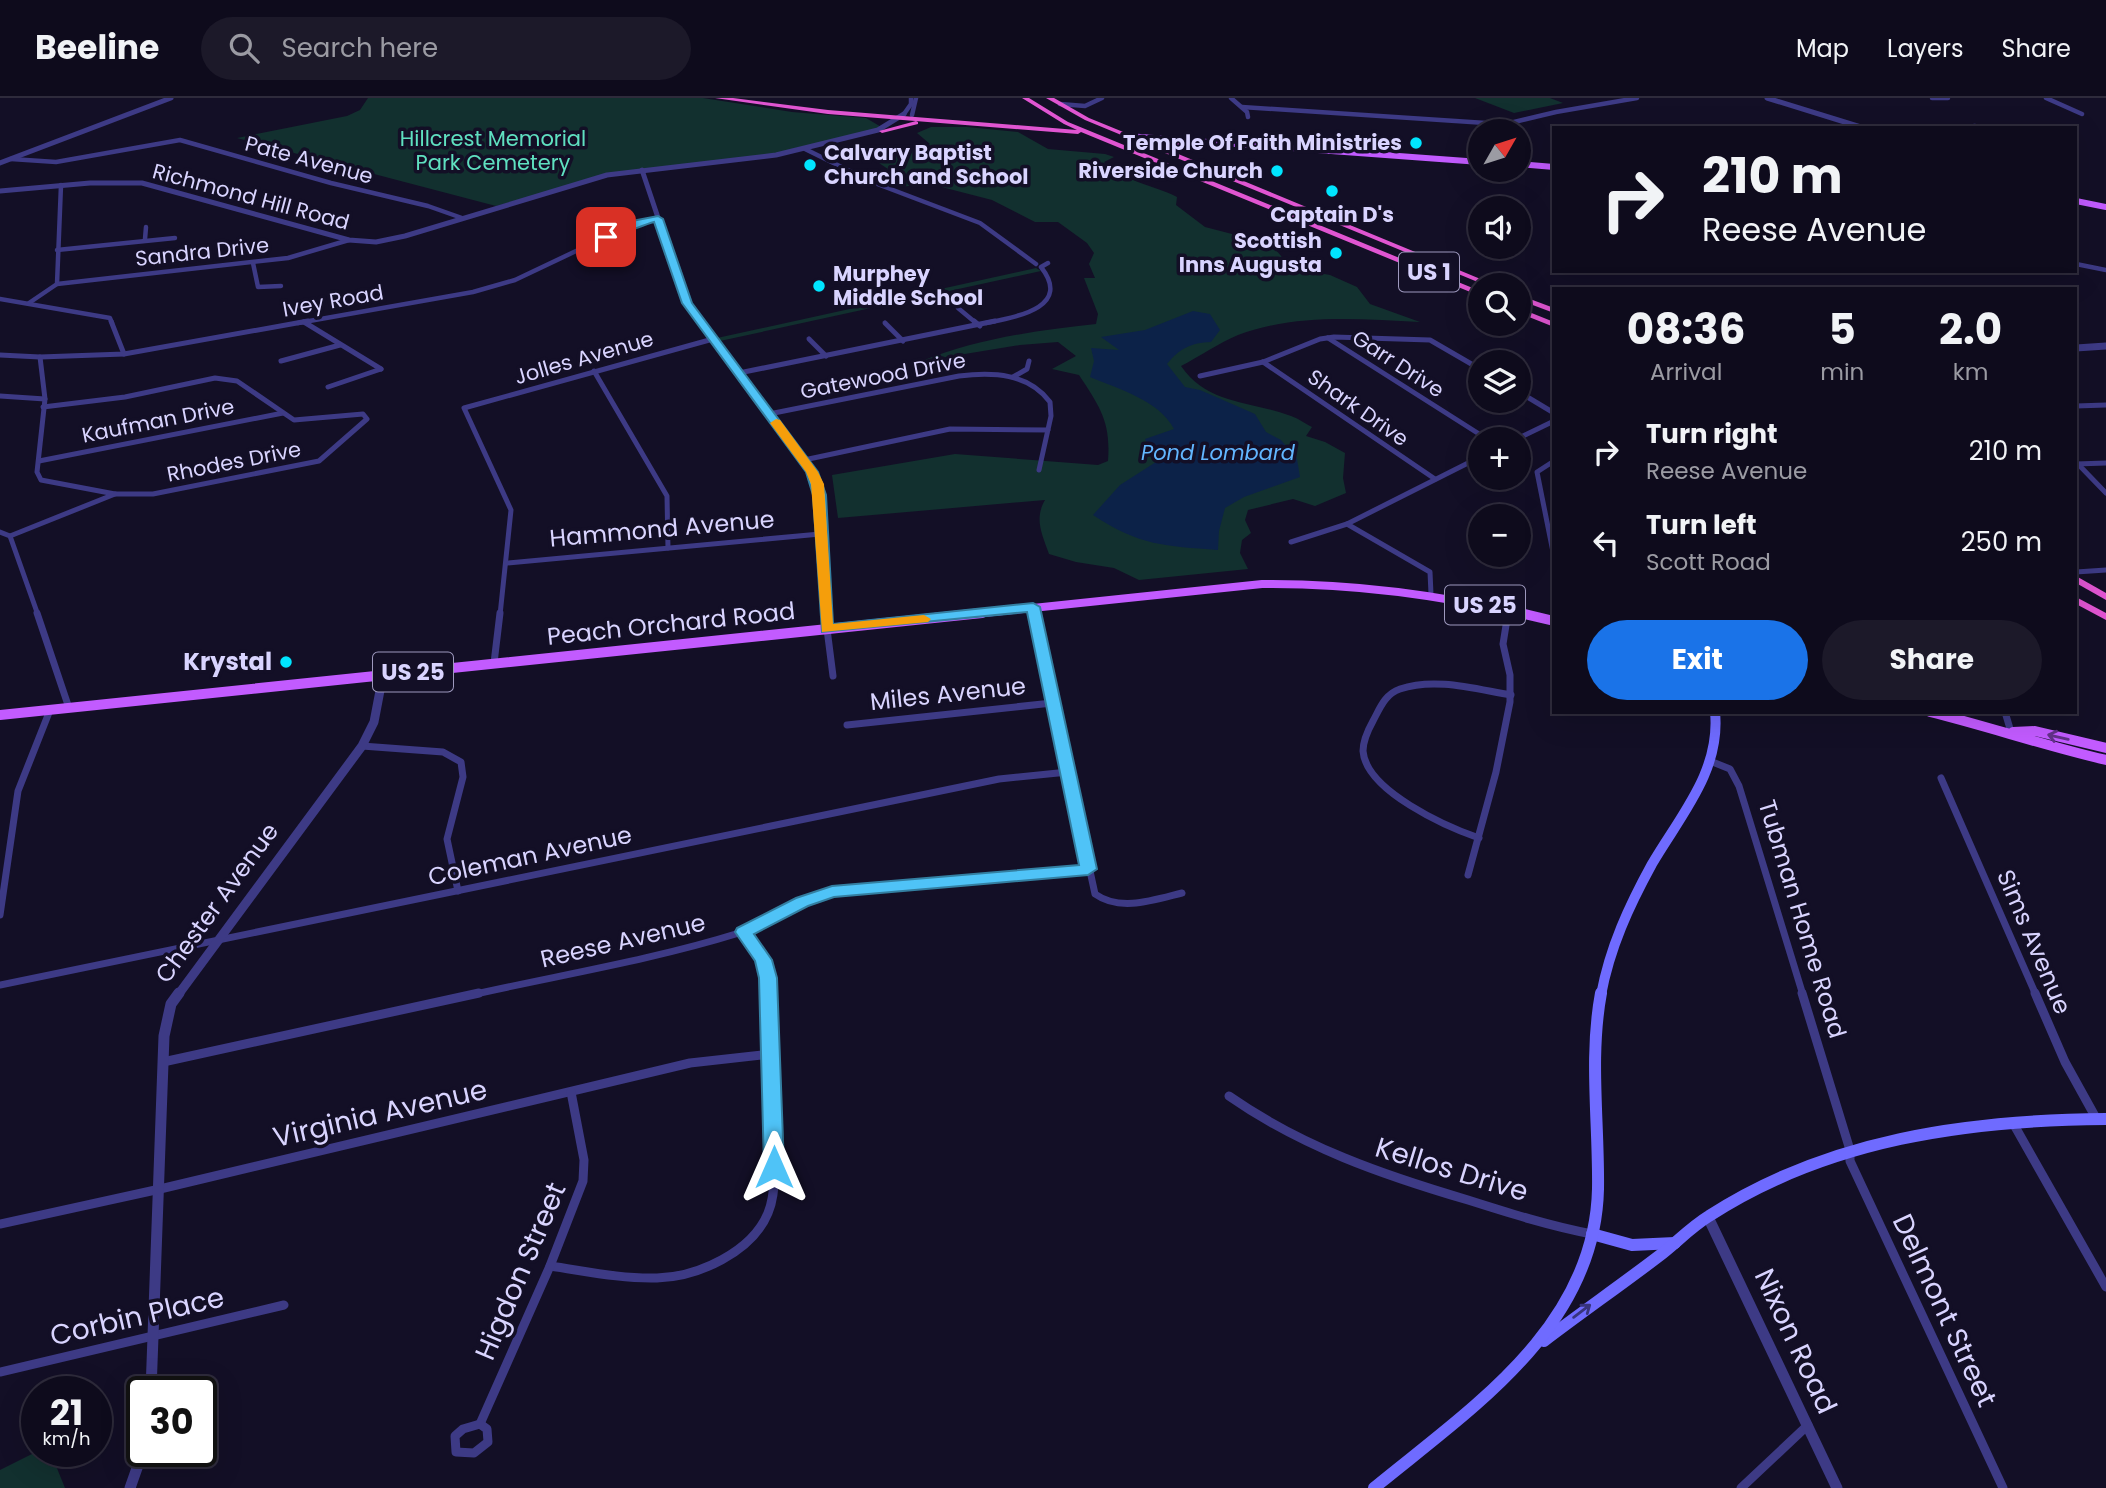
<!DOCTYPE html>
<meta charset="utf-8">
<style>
:root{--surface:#0e0b1c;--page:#1c1929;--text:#f1f3f6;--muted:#9b9ba3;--line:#2e2b3b;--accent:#1a73e8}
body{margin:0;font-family:Poppins,sans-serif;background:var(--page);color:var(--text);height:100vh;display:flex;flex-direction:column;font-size:26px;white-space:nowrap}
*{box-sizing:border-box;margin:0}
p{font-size:23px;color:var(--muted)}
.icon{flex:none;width:38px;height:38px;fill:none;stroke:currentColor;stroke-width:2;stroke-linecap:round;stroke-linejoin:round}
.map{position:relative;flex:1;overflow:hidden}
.side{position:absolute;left:1552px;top:189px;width:525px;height:427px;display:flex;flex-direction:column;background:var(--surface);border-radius:0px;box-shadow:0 7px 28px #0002,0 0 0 2px var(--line)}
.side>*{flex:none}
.top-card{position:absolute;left:1552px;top:28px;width:525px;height:147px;border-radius:0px;box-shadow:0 7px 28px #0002,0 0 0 2px var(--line);background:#0e0b1c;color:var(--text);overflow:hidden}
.needle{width:46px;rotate:51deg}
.buttons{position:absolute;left:1468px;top:21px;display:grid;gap:14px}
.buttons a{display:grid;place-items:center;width:63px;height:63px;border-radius:50%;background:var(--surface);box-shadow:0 7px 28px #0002,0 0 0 2px var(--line);font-size:35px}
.speed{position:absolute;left:21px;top:1278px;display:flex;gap:14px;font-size:35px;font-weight:700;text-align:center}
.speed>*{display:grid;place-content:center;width:91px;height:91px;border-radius:50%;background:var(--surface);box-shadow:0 7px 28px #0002,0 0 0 2px var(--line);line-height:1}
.speed small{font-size:18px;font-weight:400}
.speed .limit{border:4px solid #111;border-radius:10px;background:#fff;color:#111}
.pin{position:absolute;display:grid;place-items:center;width:60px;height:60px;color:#fff;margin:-30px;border-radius:14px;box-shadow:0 4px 10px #0006}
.me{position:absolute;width:77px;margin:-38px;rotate:0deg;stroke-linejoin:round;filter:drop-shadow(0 0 5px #0008)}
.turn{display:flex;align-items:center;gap:24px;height:147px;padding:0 35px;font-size:32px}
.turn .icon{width:91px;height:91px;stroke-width:2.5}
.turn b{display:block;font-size:49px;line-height:60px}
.eta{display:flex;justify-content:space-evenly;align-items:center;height:119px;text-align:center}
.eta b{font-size:42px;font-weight:700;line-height:49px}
.primary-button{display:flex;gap:14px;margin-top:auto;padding:14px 35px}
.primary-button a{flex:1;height:80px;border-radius:42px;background:var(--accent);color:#fff;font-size:28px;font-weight:700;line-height:80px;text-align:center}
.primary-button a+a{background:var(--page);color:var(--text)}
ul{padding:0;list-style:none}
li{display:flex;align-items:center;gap:21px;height:91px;padding:0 35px}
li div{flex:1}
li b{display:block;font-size:26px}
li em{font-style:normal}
header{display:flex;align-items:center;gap:42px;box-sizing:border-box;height:98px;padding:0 35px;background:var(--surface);border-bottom:2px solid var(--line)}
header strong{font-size:33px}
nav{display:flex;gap:38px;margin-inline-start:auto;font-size:24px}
.search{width:490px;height:63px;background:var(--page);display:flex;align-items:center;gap:18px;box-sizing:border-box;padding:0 24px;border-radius:38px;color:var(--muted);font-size:26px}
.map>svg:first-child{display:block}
.green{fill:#12302f}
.water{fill:#0c2248}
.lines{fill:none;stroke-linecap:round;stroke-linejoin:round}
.minor-far3{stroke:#3d3a85;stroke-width:4.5}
.minor-far2{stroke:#3d3a85;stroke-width:5}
.minor-far1{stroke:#3d3a85;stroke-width:7}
.minor{stroke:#3d3a85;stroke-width:9}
.tertiary-far3{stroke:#3d3a85;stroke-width:5}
.tertiary-far2{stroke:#3d3a85;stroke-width:7}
.tertiary-far1{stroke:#3d3a85;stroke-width:9}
.tertiary{stroke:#3d3a85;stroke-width:11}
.secondary-far1{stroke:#6f6bff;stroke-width:10}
.secondary{stroke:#6f6bff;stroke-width:12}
.primary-far2{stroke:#c25bff;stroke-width:6}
.primary-far1{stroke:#c25bff;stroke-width:8}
.primary{stroke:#c25bff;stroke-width:10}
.trunk{fill:#e055d1;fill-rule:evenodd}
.oneway{stroke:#623188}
.oneway2{stroke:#38347d}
.route{fill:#4fc3f7;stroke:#337fa1;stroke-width:2}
.slow{fill:#f59e0b}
.poi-dot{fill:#00e5ff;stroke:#130f26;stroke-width:2.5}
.labels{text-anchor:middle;stroke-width:7;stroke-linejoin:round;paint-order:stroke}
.far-park-label{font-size:21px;fill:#5fe0c0;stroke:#130f26}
.far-poi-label{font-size:21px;font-weight:bold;fill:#d9d4ff;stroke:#130f26;text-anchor:end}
.far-street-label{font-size:21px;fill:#d9d4ff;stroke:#130f26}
.far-water-label{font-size:21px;font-style:italic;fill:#62b6ff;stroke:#130f26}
.shield{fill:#130f26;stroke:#9e99be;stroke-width:2}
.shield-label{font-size:23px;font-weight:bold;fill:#d9d4ff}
.street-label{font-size:24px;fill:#d9d4ff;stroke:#130f26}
.poi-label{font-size:24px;font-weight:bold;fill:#d9d4ff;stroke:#130f26;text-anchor:end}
.near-street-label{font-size:28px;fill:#d9d4ff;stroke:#130f26}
</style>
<header>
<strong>Beeline</strong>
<div class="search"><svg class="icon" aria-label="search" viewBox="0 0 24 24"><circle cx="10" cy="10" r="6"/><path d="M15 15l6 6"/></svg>Search here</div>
<nav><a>Map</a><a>Layers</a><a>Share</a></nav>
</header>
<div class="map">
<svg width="2106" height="1390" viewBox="0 0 2106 1390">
<rect width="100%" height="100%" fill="#130f26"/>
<g class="green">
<polygon points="368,0 703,0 792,14 866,20 883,30 792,54 622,74 496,108 237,40 347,18 360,12"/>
<polygon points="1475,0 1550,0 1563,5 1514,15"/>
<path d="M931 29H967L1018 34 1048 51 1105 56 1114 59 1104 64C1122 83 1154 87 1177 99L1176 107 1205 129 1232 136 1244 134 1257 139 1270 145 1287 165 1307 173 1330 177 1357 189 1370 206 1420 224C1360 221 1296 215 1238 237 1219 245 1200 258 1181 268 1207 306 1249 303 1288 317 1296 319 1304 325 1312 329L1306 338 1325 344 1345 355 1343 380 1346 395 1315 408 1293 401 1248 412 1245 422 1251 435 1242 442 1240 455 1248 471 1139 482 1114 470 1076 464 1049 456C1042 436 1034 421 1045 402L838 420 832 377 955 356 1098 367 1108 363C1111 324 1100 309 1079 277L1052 271 1076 258 1058 244 1020 247 922 263C976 241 1038 232 1096 226L1098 216 1084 180H1095L1089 166 1094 155 1087 145 1058 124H1035L992 102 930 86 899 89 867 75 888 71 873 61 930 46 917 35Z"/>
<polygon points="1036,170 1041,173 720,243 717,240"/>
<polygon points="38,1353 50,1353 65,1390 0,1390 0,1372"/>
</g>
<path class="water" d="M1193 213 1210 216 1220 232 1211 244C1191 245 1180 250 1167 266L1185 289 1200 292 1255 316 1266 334 1281 342 1297 361 1300 379 1244 399 1225 410 1219 433 1218 452C1165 448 1140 448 1093 417L1120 387 1156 364 1145 341 1174 331C1159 302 1118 291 1090 279L1094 263 1091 250 1119 252 1101 239 1145 232Z"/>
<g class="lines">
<g class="minor-far3">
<polyline points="1231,0 1247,14 1248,19"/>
<polyline points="1932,0 1948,0"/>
<polyline points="2046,0 2082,16"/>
<polyline points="1060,6 1085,8 1102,0"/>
<polyline points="1242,9 1501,26"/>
<polyline points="904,16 911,6 911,0"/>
<polyline points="912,17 916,0"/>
<polyline points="1957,30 1975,28"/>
<polyline points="805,51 872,84 980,125 1036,166"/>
<polyline points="11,61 56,64 180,42 331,85 428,108 462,120"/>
<polyline points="1472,63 1476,38 1485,31 1556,14 1637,0"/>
<polyline points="145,141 146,129"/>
<polyline points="57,152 175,140"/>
<polyline points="253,165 258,189 281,188"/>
<polyline points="2076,166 2106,172"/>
<polyline points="57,186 288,160 349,142"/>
<polyline points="0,201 110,220 112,225"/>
<polyline points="29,205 57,186 61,87"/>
<polyline points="958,210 976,225"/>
<polyline points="298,225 473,194 515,182 635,125 658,121"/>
<path d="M986 225C1015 219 1073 210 1041 169L1048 165"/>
</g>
<g class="minor-far2">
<polyline points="111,223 124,256"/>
<polyline points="974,223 980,228"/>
<polyline points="304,224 381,271"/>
<polyline points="885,225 903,243"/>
<polyline points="1328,240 1487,341"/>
<polyline points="809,241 826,258"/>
<polyline points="0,257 40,259 124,256 308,223"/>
<polyline points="40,259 45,301 37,374 41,382 115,396"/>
<polyline points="281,263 340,247"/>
<polyline points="1263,264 1435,381"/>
<polyline points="594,273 667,398 668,450"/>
<polyline points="739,275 995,223"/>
<polyline points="1200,278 1263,264 1320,241 1334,239 1430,242 1480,271"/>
<polyline points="1013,279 1027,271 1029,263"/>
<polyline points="328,289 381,271"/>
<polyline points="1519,294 1554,315"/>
<polyline points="0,298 45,301"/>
<polyline points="2076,308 2106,307"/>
<path d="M769 316 959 278C993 274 1028 275 1050 304L1051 318 1039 372"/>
<polyline points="1517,341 1554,323"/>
<polyline points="804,362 950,331 1048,332"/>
<polyline points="39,363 283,315"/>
<polyline points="1554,363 1537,374 1554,459"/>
<polyline points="2076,364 2106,395"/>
<polyline points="2076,366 2106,365"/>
<polyline points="1347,426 1430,474 1431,496"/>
<polyline points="0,434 10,438 38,517"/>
<polyline points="10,438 115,396 153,396 319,363 367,321 363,316 294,322 237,283 215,280 125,299 43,309"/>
<polyline points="1291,444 1347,426 1480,359"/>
<polyline points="507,465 820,436"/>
<polyline points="2076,474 2106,472"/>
<polyline points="1033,509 1035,517"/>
<polyline points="500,517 511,412 464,310 713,241"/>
<polyline points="1507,517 1508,512"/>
</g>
<g class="minor-far1">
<polyline points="37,515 69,610"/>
<path d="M1034 515 1095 796C1120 814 1154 802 1182 795"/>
<polyline points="827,531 833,578"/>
<polyline points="494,565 500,515"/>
<polyline points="2005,614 2011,634"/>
<polyline points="847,627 1052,605"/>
<polyline points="362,648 443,654 461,664 463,679 447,741 458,793"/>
<polyline points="1710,663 1730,671 1739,688 1803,897"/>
<polyline points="1941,680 2036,897"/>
<path d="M1479 740C1447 729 1366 693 1363 653 1363 642 1368 632 1373 623 1380 610 1385 596 1400 591 1435 579 1475 591 1511 597"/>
<polyline points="1468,777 1496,674 1510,604 1510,577 1503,546 1508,515"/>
<polyline points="0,817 18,693 50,612"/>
<polyline points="743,834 763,862 769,897"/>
<polyline points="0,887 999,681 1068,674"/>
<path d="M471 897C560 877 652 862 739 835 770 826 800 805 832 793L1088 771"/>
</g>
<g class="minor">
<polyline points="1802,895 1850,1052 1850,1063 2003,1390"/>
<polyline points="2035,895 2065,964 2096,1020"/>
<polyline points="163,964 479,895"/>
<path d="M1229 998C1302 1049 1383 1077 1468 1102 1509 1115 1550 1128 1592 1136"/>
<polyline points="2013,1025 2106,1189"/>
<polyline points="0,1126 160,1091 690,965 770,956"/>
<path d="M550 1168C585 1173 621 1181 657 1180 698 1179 752 1154 768 1115 774 1101 774 1086 775 1072L769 895"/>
<polyline points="0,1274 284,1207"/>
<polyline points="480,1326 550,1168 583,1083 584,1062 571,994"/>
<polygon points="480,1326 487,1331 488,1344 474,1355 456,1354 455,1338 463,1331"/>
<polyline points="1741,1390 1808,1327"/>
</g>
<g class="tertiary-far3">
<polyline points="1767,0 1864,30"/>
<polyline points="0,65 171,0"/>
<polyline points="642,72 687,206 701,225"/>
<polyline points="0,93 90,85 142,85 349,142 376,144 405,138 607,77 776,57 878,32 904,16"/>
</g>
<g class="tertiary-far2">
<polyline points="700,223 814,379 819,397 826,517"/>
<polyline points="2076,250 2106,248"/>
</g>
<g class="tertiary-far1">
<polyline points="826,515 827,531"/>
<polyline points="178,897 362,648 374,624 383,577"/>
</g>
<g class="tertiary">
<polyline points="1708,1119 1837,1390"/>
<polyline points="151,1293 164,938 171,906 179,895"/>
<polyline points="130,1390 143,1353"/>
</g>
<path class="secondary-far1" d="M1601 897C1610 849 1629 808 1652 766 1680 718 1721 673 1715 614"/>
<g class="secondary">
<polyline points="1592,1136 1632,1147 1675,1145"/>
<path d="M1544 1243C1582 1214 1621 1187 1659 1158 1676 1145 1691 1129 1709 1118 1828 1041 1968 1022 2106 1021"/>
<path d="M1374 1390C1470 1311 1595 1230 1598 1091 1599 1025 1589 960 1601 895"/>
</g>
<g class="primary-far2">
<polyline points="1127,38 1480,64"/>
<polyline points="1519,66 1554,69"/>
<polyline points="2076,103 2106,109"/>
</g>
<path class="primary-far1" d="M965 517 1262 486C1352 485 1440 497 1527 517"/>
<g class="primary">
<polyline points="1520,515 1554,523"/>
<path d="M1930 614C1990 629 2046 648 2106 662"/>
<polyline points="0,617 982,515"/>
<polyline points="2013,634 2035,633 2106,650"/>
</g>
<g class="trunk">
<polygon points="715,0 733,0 828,12 1077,32 1064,26 1022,0 1029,0 1068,24 1480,193 1480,198 1081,34 1078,36 828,16"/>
<polygon points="1046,0 1054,0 1089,20 1160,49 1164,45 1191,42 1191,44 1167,49 1171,53 1495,187 1485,187 1085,22"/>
<polygon points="916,23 918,24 918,26 882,35 879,33"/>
<polygon points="1519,197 1554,210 1554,215 1519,202"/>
<polygon points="1519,210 1554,224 1554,229 1519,215"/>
<polygon points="2076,478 2106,495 2106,502 2076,485"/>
<polygon points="2076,499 2106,515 2106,522 2076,506"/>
</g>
</g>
<defs><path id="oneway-shaft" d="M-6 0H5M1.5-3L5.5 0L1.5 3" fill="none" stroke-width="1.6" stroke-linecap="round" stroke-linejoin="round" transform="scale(1.75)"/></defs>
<use class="oneway" href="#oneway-shaft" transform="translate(2058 639) rotate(-167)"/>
<use class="oneway2" href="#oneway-shaft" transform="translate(1582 1213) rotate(-37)"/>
<path class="route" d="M658 118 663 121 692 205 818 374 826 397 833 526 1033 505 1040 509 1097 771 1088 777 834 799 808 808 754 836 772 862 777 880 784 1069 781 1074 774 1076 767 1074 764 1069 759 880 755 863 735 834 737 830 796 800 832 788 1079 767 1027 514 822 534 813 397 806 374 682 205 654 124C641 127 610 143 601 139L632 123Z"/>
<polygon class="slow" points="776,321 780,322 818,374 824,386 833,526 924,517 931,521 928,524 822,534 811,386 806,374 770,325"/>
<g class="poi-dot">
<circle cx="1416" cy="45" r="7"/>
<circle cx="810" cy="67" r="7"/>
<circle cx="1277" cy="73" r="7"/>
<circle cx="1332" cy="93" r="7"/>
<circle cx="1336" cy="155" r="7"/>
<circle cx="819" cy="188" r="7"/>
<circle cx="286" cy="564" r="7"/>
</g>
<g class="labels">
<g class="far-park-label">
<text x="493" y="48">Hillcrest Memorial<tspan x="493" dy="24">Park Cemetery</tspan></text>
</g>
<g class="far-poi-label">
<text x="1402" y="52">Temple Of Faith Ministries</text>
<text x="824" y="62" text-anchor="start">Calvary Baptist<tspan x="824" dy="24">Church and School</tspan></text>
<text x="1263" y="80">Riverside Church</text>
<text x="1332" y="124" text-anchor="middle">Captain D's</text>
<text x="1322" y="150">Scottish<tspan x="1322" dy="24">Inns Augusta</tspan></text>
<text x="833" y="183" text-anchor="start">Murphey<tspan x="833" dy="24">Middle School</tspan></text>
</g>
<g class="far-street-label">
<text transform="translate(309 62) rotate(15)" y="7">Pate Avenue</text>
<text transform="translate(251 99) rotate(15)" y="7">Richmond Hill Road</text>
<text transform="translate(202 154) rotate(-6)" y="7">Sandra Drive</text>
<text transform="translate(333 203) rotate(-10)" y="7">Ivey Road</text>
<text transform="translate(584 260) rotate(-16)" y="7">Jolles Avenue</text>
<text transform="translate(1398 266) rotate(33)" y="7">Garr Drive</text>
<text transform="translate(883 278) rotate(-11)" y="7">Gatewood Drive</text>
<text transform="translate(1358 310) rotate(35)" y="7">Shark Drive</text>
<text transform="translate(158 323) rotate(-11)" y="7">Kaufman Drive</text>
<text transform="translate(234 364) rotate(-11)" y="7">Rhodes Drive</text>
</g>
<g class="far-water-label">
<text x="1218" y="362">Pond Lombard</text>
</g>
<g class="shield">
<rect x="1399" y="154.5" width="60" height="39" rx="5"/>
<rect x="1445" y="487.5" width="80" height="39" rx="5"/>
<rect x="373" y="554.5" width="80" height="39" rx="5"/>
</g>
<g class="shield-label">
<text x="1429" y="182">US 1</text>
<text x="1485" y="515">US 25</text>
<text x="413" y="582">US 25</text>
</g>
<g class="street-label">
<text transform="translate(662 431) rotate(-5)" y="8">Hammond Avenue</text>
<text transform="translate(671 526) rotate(-6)" y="8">Peach Orchard Road</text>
<text transform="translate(948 596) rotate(-6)" y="8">Miles Avenue</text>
<text transform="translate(530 758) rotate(-12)" y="8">Coleman Avenue</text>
<text transform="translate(217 805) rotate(-54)" y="8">Chester Avenue</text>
<text transform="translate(1802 821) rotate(73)" y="8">Tubman Home Road</text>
<text transform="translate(623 843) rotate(-13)" y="8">Reese Avenue</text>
<text transform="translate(2034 844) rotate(67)" y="8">Sims Avenue</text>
</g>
<g class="poi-label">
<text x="272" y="572">Krystal</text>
</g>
<g class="near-street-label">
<text transform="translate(380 1015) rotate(-13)" y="10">Virginia Avenue</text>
<text transform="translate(1452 1071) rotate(17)" y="10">Kellos Drive</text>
<text transform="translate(520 1173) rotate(-67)" y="10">Higdon Street</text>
<text transform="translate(1945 1212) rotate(65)" y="10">Delmont Street</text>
<text transform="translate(137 1218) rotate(-13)" y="10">Corbin Place</text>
<text transform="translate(1796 1243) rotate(65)" y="10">Nixon Road</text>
</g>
</g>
</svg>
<div class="buttons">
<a><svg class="needle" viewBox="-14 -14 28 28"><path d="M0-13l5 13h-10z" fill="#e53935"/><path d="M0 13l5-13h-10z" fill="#9b9ba3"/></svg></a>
<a><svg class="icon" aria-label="sound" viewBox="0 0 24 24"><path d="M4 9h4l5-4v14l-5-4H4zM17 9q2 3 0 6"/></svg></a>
<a><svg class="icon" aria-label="search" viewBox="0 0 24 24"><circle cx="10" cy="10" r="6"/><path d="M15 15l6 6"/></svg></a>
<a><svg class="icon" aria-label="layers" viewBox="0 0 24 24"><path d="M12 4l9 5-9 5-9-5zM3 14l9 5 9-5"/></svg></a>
<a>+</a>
<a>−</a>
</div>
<div class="speed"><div>21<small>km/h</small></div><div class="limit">30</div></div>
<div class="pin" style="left:606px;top:139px;background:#d93025"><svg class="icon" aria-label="arrive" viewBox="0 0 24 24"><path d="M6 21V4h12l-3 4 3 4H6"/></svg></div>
<svg class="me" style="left:774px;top:1069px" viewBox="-20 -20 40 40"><path d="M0-17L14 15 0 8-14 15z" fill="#4fc3f7" stroke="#fff" stroke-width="4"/></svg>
<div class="top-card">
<div class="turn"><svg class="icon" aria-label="right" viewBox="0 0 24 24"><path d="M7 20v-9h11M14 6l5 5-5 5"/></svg><div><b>210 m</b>Reese Avenue</div></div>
</div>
<section class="side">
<div class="eta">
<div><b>08:36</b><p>Arrival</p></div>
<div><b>5</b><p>min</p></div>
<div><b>2.0</b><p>km</p></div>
</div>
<ul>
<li><svg class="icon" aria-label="right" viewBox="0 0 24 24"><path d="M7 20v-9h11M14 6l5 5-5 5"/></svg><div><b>Turn right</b><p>Reese Avenue</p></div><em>210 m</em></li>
<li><svg class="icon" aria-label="left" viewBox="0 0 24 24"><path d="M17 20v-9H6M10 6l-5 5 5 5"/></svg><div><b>Turn left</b><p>Scott Road</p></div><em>250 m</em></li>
</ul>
<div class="primary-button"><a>Exit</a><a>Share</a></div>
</section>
</div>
